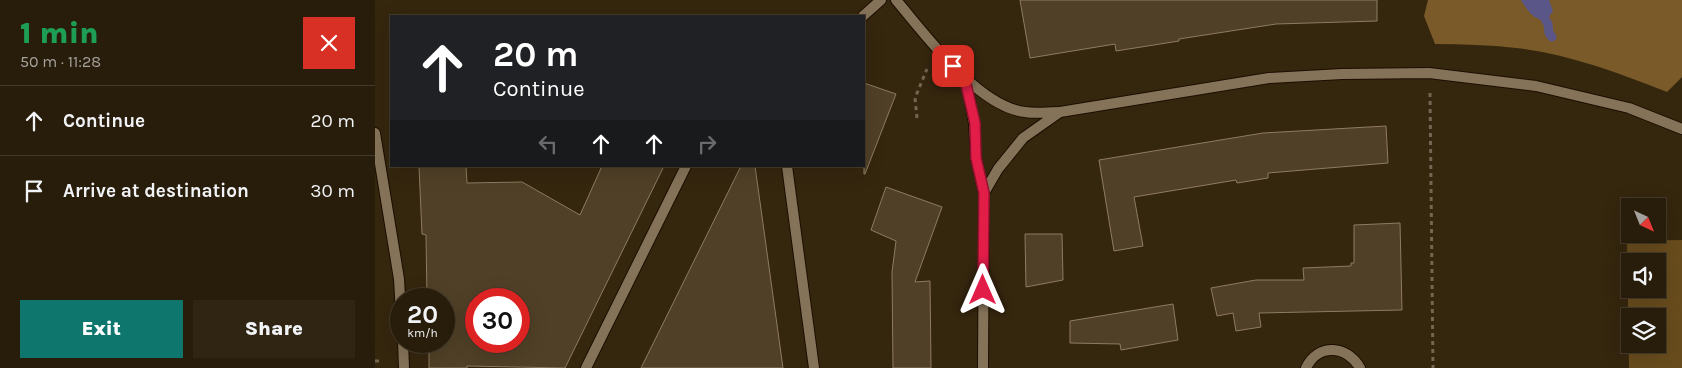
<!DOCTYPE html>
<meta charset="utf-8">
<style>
:root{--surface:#281c0a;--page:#302513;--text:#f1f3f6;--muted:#a5a19c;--line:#443a2b;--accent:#0f766e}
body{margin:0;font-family:Karla,sans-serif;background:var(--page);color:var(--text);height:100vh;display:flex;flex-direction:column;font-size:19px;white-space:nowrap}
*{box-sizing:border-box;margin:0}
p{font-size:16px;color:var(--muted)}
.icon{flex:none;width:28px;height:28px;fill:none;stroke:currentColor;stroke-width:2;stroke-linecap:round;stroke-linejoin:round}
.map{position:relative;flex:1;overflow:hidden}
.drawer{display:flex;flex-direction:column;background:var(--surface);width:375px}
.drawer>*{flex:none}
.hud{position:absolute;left:15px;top:15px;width:475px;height:152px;border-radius:0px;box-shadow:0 5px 20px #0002,0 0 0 1px var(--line);background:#202124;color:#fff;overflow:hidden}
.needle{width:32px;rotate:137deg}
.buttons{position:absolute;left:1246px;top:198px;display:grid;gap:10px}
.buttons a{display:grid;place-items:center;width:45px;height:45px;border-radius:0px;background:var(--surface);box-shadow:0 5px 20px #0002,0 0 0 1px var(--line);font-size:25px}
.speed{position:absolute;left:15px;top:288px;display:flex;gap:10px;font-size:25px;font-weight:700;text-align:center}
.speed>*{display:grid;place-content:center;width:65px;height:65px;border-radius:50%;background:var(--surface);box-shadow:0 5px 20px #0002,0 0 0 1px var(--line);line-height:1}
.speed small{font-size:12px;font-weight:400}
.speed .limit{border:8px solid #d22;background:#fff;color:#111}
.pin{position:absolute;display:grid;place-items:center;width:42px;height:42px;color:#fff;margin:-21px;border-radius:10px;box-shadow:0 2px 8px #0006}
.me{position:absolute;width:55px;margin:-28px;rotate:0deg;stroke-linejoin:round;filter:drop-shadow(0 0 4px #0008)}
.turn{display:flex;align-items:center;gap:18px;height:105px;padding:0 20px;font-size:22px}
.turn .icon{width:65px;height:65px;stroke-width:2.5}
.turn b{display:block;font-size:35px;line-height:42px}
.lanes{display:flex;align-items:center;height:48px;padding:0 20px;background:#0003;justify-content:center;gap:25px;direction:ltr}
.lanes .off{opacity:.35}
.round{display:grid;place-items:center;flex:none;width:52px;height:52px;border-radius:0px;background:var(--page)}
.summary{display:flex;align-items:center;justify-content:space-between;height:85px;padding:0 20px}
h1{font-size:30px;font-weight:800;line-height:38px;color:#1e9e55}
.action{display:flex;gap:10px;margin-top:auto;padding:10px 20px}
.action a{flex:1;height:58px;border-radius:0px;background:var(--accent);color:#fff;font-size:20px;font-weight:800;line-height:58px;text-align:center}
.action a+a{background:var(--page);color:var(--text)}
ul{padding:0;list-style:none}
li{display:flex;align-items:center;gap:15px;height:70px;padding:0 20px;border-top:1px solid var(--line)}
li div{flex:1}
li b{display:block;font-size:19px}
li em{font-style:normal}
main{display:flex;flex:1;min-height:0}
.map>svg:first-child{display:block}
.green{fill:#684c1d;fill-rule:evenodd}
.forest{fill:#795a28}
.water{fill:#5a5788}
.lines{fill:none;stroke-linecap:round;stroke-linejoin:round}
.stream{stroke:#5a5788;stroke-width:9}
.building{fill:#504027;stroke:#8e7c61;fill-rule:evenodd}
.street-casing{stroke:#1c0e00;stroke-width:12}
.path{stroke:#736652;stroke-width:3;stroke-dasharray:4 4;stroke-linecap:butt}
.street{stroke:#857359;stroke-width:10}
.route-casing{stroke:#92132f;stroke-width:12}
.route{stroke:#e11d48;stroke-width:9}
</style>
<main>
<section class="drawer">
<div class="summary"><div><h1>1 min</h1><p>50 m · 11:28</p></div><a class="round" style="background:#d93025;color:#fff"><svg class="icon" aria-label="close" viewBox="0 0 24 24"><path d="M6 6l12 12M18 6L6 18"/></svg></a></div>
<ul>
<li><svg class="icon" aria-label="ahead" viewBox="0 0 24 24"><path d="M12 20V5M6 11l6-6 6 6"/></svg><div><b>Continue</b></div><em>20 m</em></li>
<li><svg class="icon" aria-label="arrive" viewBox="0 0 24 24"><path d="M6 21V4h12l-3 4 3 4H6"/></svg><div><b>Arrive at destination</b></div><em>30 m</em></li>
</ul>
<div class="action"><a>Exit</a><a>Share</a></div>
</section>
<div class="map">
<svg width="1307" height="368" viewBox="0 0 1307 368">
<rect width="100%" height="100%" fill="#35260e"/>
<path class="green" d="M1307 240V368H1254L1252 241ZM1255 261H1282V289H1255ZM1255 316H1282V344H1255Z"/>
<path class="forest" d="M1053 0H1307V77L1292 92C1244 73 1193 54 1141 48 1114 45 1087 44 1060 44L1049 16Z"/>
<path class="water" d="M1146 0H1174L1178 11 1171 21C1158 19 1153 11 1146 0Z"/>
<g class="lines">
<polyline class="stream" points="1159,0 1173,24 1174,33 1177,37"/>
</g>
<g class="building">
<polygon points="645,0 1002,0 1002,21 901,24 804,39 804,41 741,51 740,44 655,58"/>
<polygon points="489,83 521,94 490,174 489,174"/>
<polygon points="1011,126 1013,163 893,173 893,178 862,183 861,180 759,197 768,246 739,251 724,160 888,133"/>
<path d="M44 166H91L92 183 147 182 205 215 227 166H289L190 368 92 366V368H54V341H69V299H52L51 235 47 234ZM101 299H144V341H101Z"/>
<polygon points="366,166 380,166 408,368 266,368"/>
<polygon points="511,187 567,207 540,282 555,281 556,368 518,368 517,272 521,241 496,230"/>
<polygon points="1025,223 1027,310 884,313 886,327 861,331 858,313 842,316 836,288 881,280 929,280 928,268 976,266 976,263 979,263 979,225"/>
<polygon points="650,234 687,234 688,280 651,287"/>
<polygon points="798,304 803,340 746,350 745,344 695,343 695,321"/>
</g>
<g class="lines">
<g class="street-casing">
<g id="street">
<path d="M521 0C550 34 603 107 650 112 661 114 673 112 685 112L648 138 623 169 609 193 601 158 599 123 591 80"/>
<polyline points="488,16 506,0"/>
<polyline points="685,112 894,78 967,74 1054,73 1161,86 1254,108 1307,129"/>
<polyline points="0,133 24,279 26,314"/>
<polyline points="412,166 439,368"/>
<polyline points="28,341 29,368"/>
<polyline points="211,368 311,166"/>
<polyline points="608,368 609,193"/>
<path d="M931 368C943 343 972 345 985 368"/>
</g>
</g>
<g class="path">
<polyline points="1055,93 1058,368"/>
<polyline points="542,118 540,98 552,69"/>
<polyline points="0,361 6,361"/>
</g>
<use href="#street" class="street"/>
</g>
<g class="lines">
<g class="route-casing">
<polyline id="route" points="578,66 590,80 600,123 601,158 609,193 608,290"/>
</g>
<use href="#route" class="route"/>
</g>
</svg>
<div class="buttons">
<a><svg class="needle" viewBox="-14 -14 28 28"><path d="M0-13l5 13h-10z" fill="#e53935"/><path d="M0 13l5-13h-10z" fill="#a5a19c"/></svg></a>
<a><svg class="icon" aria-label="sound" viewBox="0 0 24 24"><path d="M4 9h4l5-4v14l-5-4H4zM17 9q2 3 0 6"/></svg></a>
<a><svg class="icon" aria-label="layers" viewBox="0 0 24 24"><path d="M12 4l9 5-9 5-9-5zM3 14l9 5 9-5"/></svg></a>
</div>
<div class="speed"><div>20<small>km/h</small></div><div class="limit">30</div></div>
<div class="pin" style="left:578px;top:66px;background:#d93025"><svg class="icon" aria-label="arrive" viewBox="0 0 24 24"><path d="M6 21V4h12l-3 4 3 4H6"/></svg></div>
<svg class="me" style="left:608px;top:290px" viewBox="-20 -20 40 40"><path d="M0-17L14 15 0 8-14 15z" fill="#e11d48" stroke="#fff" stroke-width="4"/></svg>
<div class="hud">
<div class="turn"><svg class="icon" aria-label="ahead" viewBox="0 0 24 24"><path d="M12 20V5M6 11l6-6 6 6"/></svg><div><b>20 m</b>Continue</div></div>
<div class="lanes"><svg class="icon off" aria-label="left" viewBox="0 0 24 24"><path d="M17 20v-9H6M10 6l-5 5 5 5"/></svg><svg class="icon" aria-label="ahead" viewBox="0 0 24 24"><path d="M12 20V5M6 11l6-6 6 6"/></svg><svg class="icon" aria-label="ahead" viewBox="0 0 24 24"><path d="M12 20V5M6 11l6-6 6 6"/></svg><svg class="icon off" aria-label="right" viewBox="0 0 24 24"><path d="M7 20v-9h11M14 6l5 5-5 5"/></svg></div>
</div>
</div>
</main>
